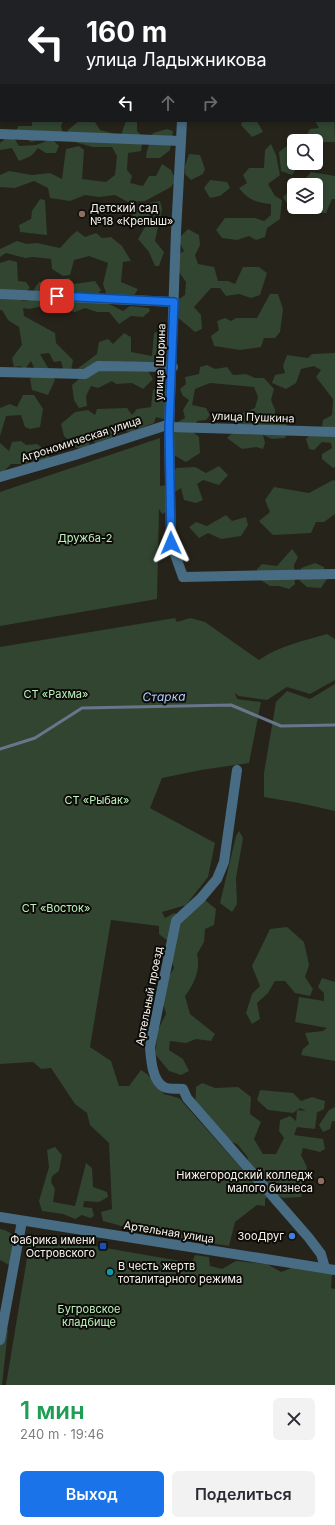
<!DOCTYPE html>
<html lang="ru">
<meta charset="utf-8">
<style>
:root{--surface:#fff;--page:#f2f2f3;--text:#2b2b33;--muted:#7c7c81;--accent:#1a73e8}
body{margin:0;font-family:Inter,sans-serif;background:var(--page);color:var(--text);height:100vh;display:flex;flex-direction:column;font-size:15px;white-space:nowrap}
*{box-sizing:border-box;margin:0}
p{font-size:13px;color:var(--muted)}
.icon{flex:none;width:22px;height:22px;fill:none;stroke:currentColor;stroke-width:2;stroke-linecap:round;stroke-linejoin:round}
.map{position:relative;height:1385px;overflow:hidden}
.panel{display:flex;flex-direction:column;background:var(--surface);flex:1}
.panel>*{flex:none}
.banner{position:absolute;left:0px;top:0px;width:335px;height:122px;box-shadow:0 2px 6px #0003;background:#202124;color:#fff;overflow:hidden}
.buttons{position:absolute;left:287px;top:134px;display:grid;gap:8px}
.buttons a{display:grid;place-items:center;width:36px;height:36px;border-radius:6px;background:var(--surface);box-shadow:0 2px 6px #0003;font-size:20px}
.pin{position:absolute;display:grid;place-items:center;width:34px;height:34px;color:#fff;margin:-17px;border-radius:8px;box-shadow:0 2px 6px #0006}
.me{position:absolute;width:44px;margin:-22px;rotate:359deg;stroke-linejoin:round;filter:drop-shadow(0 0 3px #0008)}
.turn{display:flex;align-items:center;gap:14px;height:84px;padding:0 20px;font-size:18px}
.turn .icon{width:52px;height:52px;stroke-width:2.5}
.turn b{display:block;font-size:28px;line-height:34px}
.lanes{display:flex;align-items:center;height:38px;padding:0 20px;background:#0003;justify-content:center;gap:20px;direction:ltr}
.lanes .off{opacity:.35}
.round{display:grid;place-items:center;flex:none;width:42px;height:42px;border-radius:6px;background:var(--page)}
.overview{display:flex;align-items:center;justify-content:space-between;height:68px;padding:0 20px}
h1{font-size:24px;font-weight:600;line-height:30px;color:#1e9e55}
.cta{display:flex;gap:8px;margin-top:auto;padding:8px 20px}
.cta a{flex:1;height:46px;border-radius:6px;background:var(--accent);color:#fff;font-size:16px;font-weight:600;line-height:46px;text-align:center}
.cta a+a{background:var(--page);color:var(--text)}
.map>svg:first-child{display:block}
.green{fill:#314531}
.lines{fill:none;stroke-linecap:round;stroke-linejoin:round}
.stream{stroke:#68758b;stroke-width:3}
.minor{stroke:#476c83;stroke-width:10}
.route-casing{stroke:#114b97;stroke-width:10}
.route{stroke:#1a73e8;stroke-width:7}
.education-dot{fill:#8d6e63;stroke:#0e0c08;stroke-width:1.5}
.shop-dot{fill:#3f7fe0;stroke:#0e0c08;stroke-width:1.5}
.transit-dot{fill:#1a4fb4;stroke:#0e0c08;stroke-width:1.5}
.culture-dot{fill:#0f9aa8;stroke:#0e0c08;stroke-width:1.5}
.labels{text-anchor:middle;stroke-width:4;stroke-linejoin:round;paint-order:stroke}
.poi-label{font-size:11px;fill:#f6f4ee;stroke:#0e0c08;text-anchor:end}
.street-label{font-size:11px;fill:#f6f4ee;stroke:#0e0c08}
.park-label{font-size:11px;fill:#bbf3bc;stroke:#0e0c08}
.water-label{font-size:12px;font-style:italic;fill:#b0cdfd;stroke:#0e0c08}
</style>
<div class="map">
<svg width="335" height="1385" viewBox="0 0 335 1385">
<rect width="100%" height="100%" fill="#26231a"/>
<g class="green">
<polygon points="334,116 335,142 318,142 316,163 316,141 303,141 310,129 319,128 315,121 334,121"/>
<polygon points="32,121 63,121 61,126 63,135 31,142 16,133 18,126 32,126"/>
<polygon points="79,121 95,122 100,130 112,133 121,143 122,132 126,121 137,121 137,131 143,137 141,151 128,153 127,170 132,176 130,183 143,186 149,176 156,176 162,164 171,170 176,180 171,187 145,201 128,202 115,195 99,197 85,195 70,201 50,198 48,188 34,181 15,188 0,187 0,175 9,171 32,175 50,173 62,179 66,149 79,146 84,150 82,179 106,182 115,175 117,156 112,147 93,147 67,140 68,130"/>
<polygon points="242,121 257,121 263,132 252,137 241,125"/>
<polygon points="167,129 173,131 170,150 160,158 146,158 147,151 153,133"/>
<polygon points="14,138 19,146 36,145 52,139 59,146 56,153 46,153 38,148 31,156 19,161 12,148 0,150 0,143 5,139"/>
<polygon points="292,142 294,142 294,163 300,163 292,175 281,171 279,152"/>
<path d="M271 144 276 155 280 175 268 184 275 196 282 200 280 219 267 228 265 237 256 240 249 236 237 240 222 238 216 230 225 218H255L264 221 271 215V204C257 203 248 200 239 188L247 183 243 175 249 168H264L265 150Z"/>
<polygon points="189,154 200,155 205,169 203,174 191,180 185,174 185,166"/>
<polygon points="311,172 335,176 335,199 332,199 326,213 292,211 283,197 294,187 294,207 316,207 316,185 299,185 302,183"/>
<polygon points="210,180 227,182 230,188 220,196 210,198 204,188"/>
<polygon points="40,199 45,200 47,235 20,232 19,225 31,219 32,211"/>
<polygon points="160,201 162,209 155,241 164,252 159,266 155,266 149,252 138,239 145,227 132,216 138,205"/>
<polygon points="188,229 199,235 200,245 195,255 198,264 214,267 218,281 228,281 235,284 243,267 259,267 267,273 260,295 251,298 239,294 226,296 220,288 211,288 194,307 201,315 202,329 195,332 176,316 176,301 185,295 186,282 177,269 177,255 184,251 178,239"/>
<polygon points="77,231 85,237 96,233 102,238 111,237 122,246 131,261 123,262 121,282 138,289 133,297 107,296 103,284 108,263 89,256 74,260 70,275 63,276 52,269 51,259 33,257 25,258 6,253 0,257 0,249 17,241 27,244 37,243 60,248 71,236"/>
<polygon points="9,260 17,262 18,281 26,282 30,288 24,293 0,292 0,263"/>
<polygon points="69,278 74,284 95,281 101,290 96,296 77,295 71,291 63,295 37,294 34,289 39,282 49,283"/>
<polygon points="270,294 278,294 283,309 280,332 275,338 264,338 261,347 240,350 214,346 211,336 219,330 217,321 225,318 231,321 236,318 257,318"/>
<polygon points="0,295 17,296 23,301 35,299 48,302 67,298 101,300 123,311 130,306 149,308 150,311 143,317 131,316 119,324 109,312 97,312 85,308 75,312 48,305 29,309 23,308 24,316 55,333 56,343 73,360 70,376 65,376 61,361 54,362 49,353 40,354 55,380 48,395 32,390 30,379 37,374 31,361 25,369 20,366 14,367 12,358 22,345 19,327 8,320 2,310 0,310"/>
<polygon points="157,332 163,338 160,346 163,351 158,361 130,362 125,361 122,369 148,371 153,379 143,389 132,383 116,384 112,381 98,388 91,386 86,396 87,406 79,408 74,400 72,385 79,379 77,369 97,354 99,342 108,339 113,344 124,333 131,337 131,352 152,356 154,333"/>
<polygon points="335,353 335,427 330,430 322,426 323,420 332,415 333,399 316,377 321,370 314,366 301,369 296,383 286,389 272,383 275,375 285,373 283,366 287,355 308,358 312,354"/>
<polygon points="207,365 215,369 227,367 233,375 246,374 255,378 264,378 274,389 271,400 275,410 275,422 283,419 290,429 285,438 272,439 263,435 265,443 263,449 256,447 242,449 227,438 230,435 238,430 236,422 238,415 255,408 258,397 254,387 210,383 195,389 192,405 206,408 210,415 206,420 197,421 193,432 199,437 200,453 186,462 172,454 168,440 175,432 174,424 185,418 183,410 189,400 183,396 180,389 186,384 185,377 199,374 200,367"/>
<polygon points="165,381 170,391 163,402 172,407 172,412 163,419 156,417 154,423 131,432 120,430 115,440 99,445 91,440 87,450 77,448 64,436 61,424 75,412 88,410 95,415 97,409 127,408 132,415 137,409 151,407 153,390"/>
<polygon points="23,395 34,395 43,409 40,427 30,429 25,427 21,415 6,416 0,436 0,408 10,404 17,407"/>
<polygon points="335,432 335,467 333,468 322,459 322,454 332,448 331,443 322,442 314,450 309,449 306,439 312,433"/>
<polygon points="160,438 160,486 166,485 176,468 195,467 206,473 219,466 228,475 219,485 203,480 197,484 203,500 196,503 184,500 181,488 167,497 168,511 162,514 159,509 157,599 0,626 0,492"/>
<polygon points="21,441 26,445 37,444 50,453 49,458 30,472 21,464 11,464 0,475 0,443 9,451 12,442"/>
<polygon points="333,480 335,481 335,514 324,522 316,522 311,533 273,535 259,521 270,512 265,500 274,487 309,493"/>
<polygon points="226,515 232,521 246,517 248,525 241,536 221,539 208,533 199,538 189,527 196,522 207,526"/>
<polygon points="292,549 298,557 294,565 295,584 289,589 279,586 270,586 259,579 257,569 262,564 277,566"/>
<polygon points="315,563 324,567 327,579 321,588 307,587 300,581 301,568"/>
<path d="M175 618 177 622 190 618 205 622 259 660C278 646 304 641 327 634L335 639V680L310 694 287 687 267 700 239 696 235 693 237 699 261 702 249 763 201 770 162 778 150 808 215 843 208 877 186 905 162 912 165 918 174 913 185 917 205 900 216 909 214 925 205 929 204 942 197 954C201 969 194 984 185 996L190 1014 215 1034 211 1041 196 1039 186 1043 170 1041 169 1050 183 1059 189 1071 181 1075 169 1071 155 1054 158 1030 166 1014 162 999 167 980 174 968 171 959 173 945 159 934V926L111 920 90 1047 111 1061 119 1086H129L141 1070 147 1074 164 1094 179 1098 267 1197 265 1199V1206L257 1205 235 1222 229 1246 129 1230V1228L103 1221 101 1212 112 1209 109 1143 90 1125 87 1113 75 1104 51 1068 41 1069 33 1062 0 1064V647Z"/>
<polygon points="335,684 335,811 299,803 264,797 264,773 276,702 287,691 310,699"/>
<polygon points="239,831 243,838 236,878 237,904 232,912 220,903 236,836"/>
<polygon points="287,927 304,942 309,965 305,977 313,989 310,996 295,993 285,981 275,981 268,993 257,1003 260,1019 252,1024 246,1013 252,994 260,986 252,966 270,929"/>
<polygon points="322,978 335,982 335,1061 301,1055 303,1049 309,1044 305,1033 323,1031 327,1028 295,1022 299,997 324,1001 324,993 318,987"/>
<polygon points="202,1083 215,1088 238,1087 251,1097 250,1114 261,1122 254,1139 263,1154 276,1154 284,1138 279,1131 280,1120 290,1116 296,1121 297,1110 306,1111 300,1108 293,1113 268,1110 257,1100 260,1090 293,1093 301,1101 312,1097 325,1101 324,1109 316,1113 317,1113 315,1129 297,1127 294,1135 323,1139 325,1149 320,1152 303,1148 301,1155 307,1167 301,1197 283,1198 268,1190 264,1178 250,1168 247,1156 237,1144 226,1140 195,1112 196,1087"/>
<polygon points="335,1107 335,1121 332,1121 330,1129 323,1132 319,1125 329,1110"/>
<polygon points="55,1147 62,1155 59,1171 52,1176 51,1182 55,1189 53,1202 75,1206 86,1163 92,1168 93,1187 107,1192 108,1197 99,1202 84,1201 83,1207 92,1208 94,1216 90,1218 82,1215 75,1219 63,1214 42,1211 39,1201 49,1167 47,1150"/>
<polygon points="0,1229 5,1230 17,1237 11,1266 0,1260"/>
<polygon points="31,1235 192,1263 195,1255 209,1257 210,1266 222,1269 236,1261 267,1264 281,1272 294,1267 332,1274 331,1288 335,1289 335,1385 6,1385 28,1252 27,1238 30,1238"/>
<polygon points="0,1324 8,1330 2,1385 0,1385"/>
</g>
<g class="lines">
<polyline class="stream" points="0,749 35,738 82,708 231,705 281,726 335,725"/>
<g class="minor">
<polyline points="185,1 185,0"/>
<polyline points="182,121 176,232 169,427 171,543 183,577 335,574"/>
<polyline points="0,134 181,141"/>
<polyline points="0,294 174,302"/>
<polyline points="0,372 85,374 98,366 173,367"/>
<polyline points="169,427 335,432"/>
<polyline points="0,477 75,455 170,424"/>
<path d="M237 770 224 862 217 879 201 898 176 921 150 1047C151 1059 152 1081 164 1087 169 1090 178 1088 183 1089L187 1098 309 1238 321 1254 325 1268"/>
<polyline points="0,1217 335,1270"/>
<polyline points="0,1340 22,1221"/>
</g>
</g>
<g class="lines">
<g class="route-casing">
<polyline id="route" points="57,296 174,302 169,427 171,543"/>
</g>
<use href="#route" class="route"/>
</g>
<g class="education-dot">
<circle cx="82" cy="214" r="4"/>
<circle cx="321" cy="1181" r="4"/>
</g>
<circle class="shop-dot" cx="292" cy="1236" r="4"/>
<rect class="transit-dot" x="99" y="1242" width="8" height="8" rx="2"/>
<circle class="culture-dot" cx="110" cy="1272" r="4"/>
<g class="labels">
<g class="poi-label">
<text x="90" y="212" text-anchor="start">Детский сад<tspan x="90" dy="13">№18 «Крепыш»</tspan></text>
<text x="313" y="1179">Нижегородский колледж<tspan x="313" dy="13">малого бизнеса</tspan></text>
<text x="284" y="1240">ЗооДруг</text>
<text x="95" y="1244">Фабрика имени<tspan x="95" dy="13">Островского</tspan></text>
<text x="118" y="1270" text-anchor="start">В честь жертв<tspan x="118" dy="13">тоталитарного режима</tspan></text>
</g>
<g class="street-label">
<text transform="translate(160 362) rotate(-88)" y="4">улица Шорина</text>
<text transform="translate(253 417) rotate(2)" y="4">улица Пушкина</text>
<text transform="translate(81 439) rotate(-18)" y="4">Агрономическая улица</text>
<text transform="translate(149 996) rotate(-79)" y="4">Артельный проезд</text>
<text transform="translate(169 1232) rotate(9)" y="4">Артельная улица</text>
</g>
<g class="park-label">
<text x="85" y="542">Дружба-2</text>
<text x="56" y="698">СТ «Рахма»</text>
<text x="97" y="804">СТ «Рыбак»</text>
<text x="56" y="912">СТ «Восток»</text>
<text x="89" y="1313">Бугровское<tspan x="89" dy="13">кладбище</tspan></text>
</g>
<g class="water-label">
<text transform="translate(164 697) rotate(-1)" y="4">Старка</text>
</g>
</g>
</svg>
<div class="buttons">
<a><svg class="icon" aria-label="search" viewBox="0 0 24 24"><circle cx="10" cy="10" r="6"/><path d="M15 15l6 6"/></svg></a>
<a><svg class="icon" aria-label="layers" viewBox="0 0 24 24"><path d="M12 4l9 5-9 5-9-5zM3 14l9 5 9-5"/></svg></a>
</div>
<div class="pin" style="left:57px;top:296px;background:#d93025"><svg class="icon" aria-label="arrive" viewBox="0 0 24 24"><path d="M6 21V4h12l-3 4 3 4H6"/></svg></div>
<svg class="me" style="left:171px;top:543px" viewBox="-20 -20 40 40"><path d="M0-17L14 15 0 8-14 15z" fill="#1a73e8" stroke="#fff" stroke-width="4"/></svg>
<div class="banner">
<div class="turn"><svg class="icon" aria-label="left" viewBox="0 0 24 24"><path d="M17 20v-9H6M10 6l-5 5 5 5"/></svg><div><b>160 m</b>улица Ладыжникова</div></div>
<div class="lanes"><svg class="icon" aria-label="left" viewBox="0 0 24 24"><path d="M17 20v-9H6M10 6l-5 5 5 5"/></svg><svg class="icon off" aria-label="ahead" viewBox="0 0 24 24"><path d="M12 20V5M6 11l6-6 6 6"/></svg><svg class="icon off" aria-label="right" viewBox="0 0 24 24"><path d="M7 20v-9h11M14 6l5 5-5 5"/></svg></div>
</div>
</div>
<section class="panel">
<div class="overview"><div><h1>1 мин</h1><p>240 m · 19:46</p></div><a class="round"><svg class="icon" aria-label="close" viewBox="0 0 24 24"><path d="M6 6l12 12M18 6L6 18"/></svg></a></div>
<div class="cta"><a>Выход</a><a>Поделиться</a></div>
</section>
